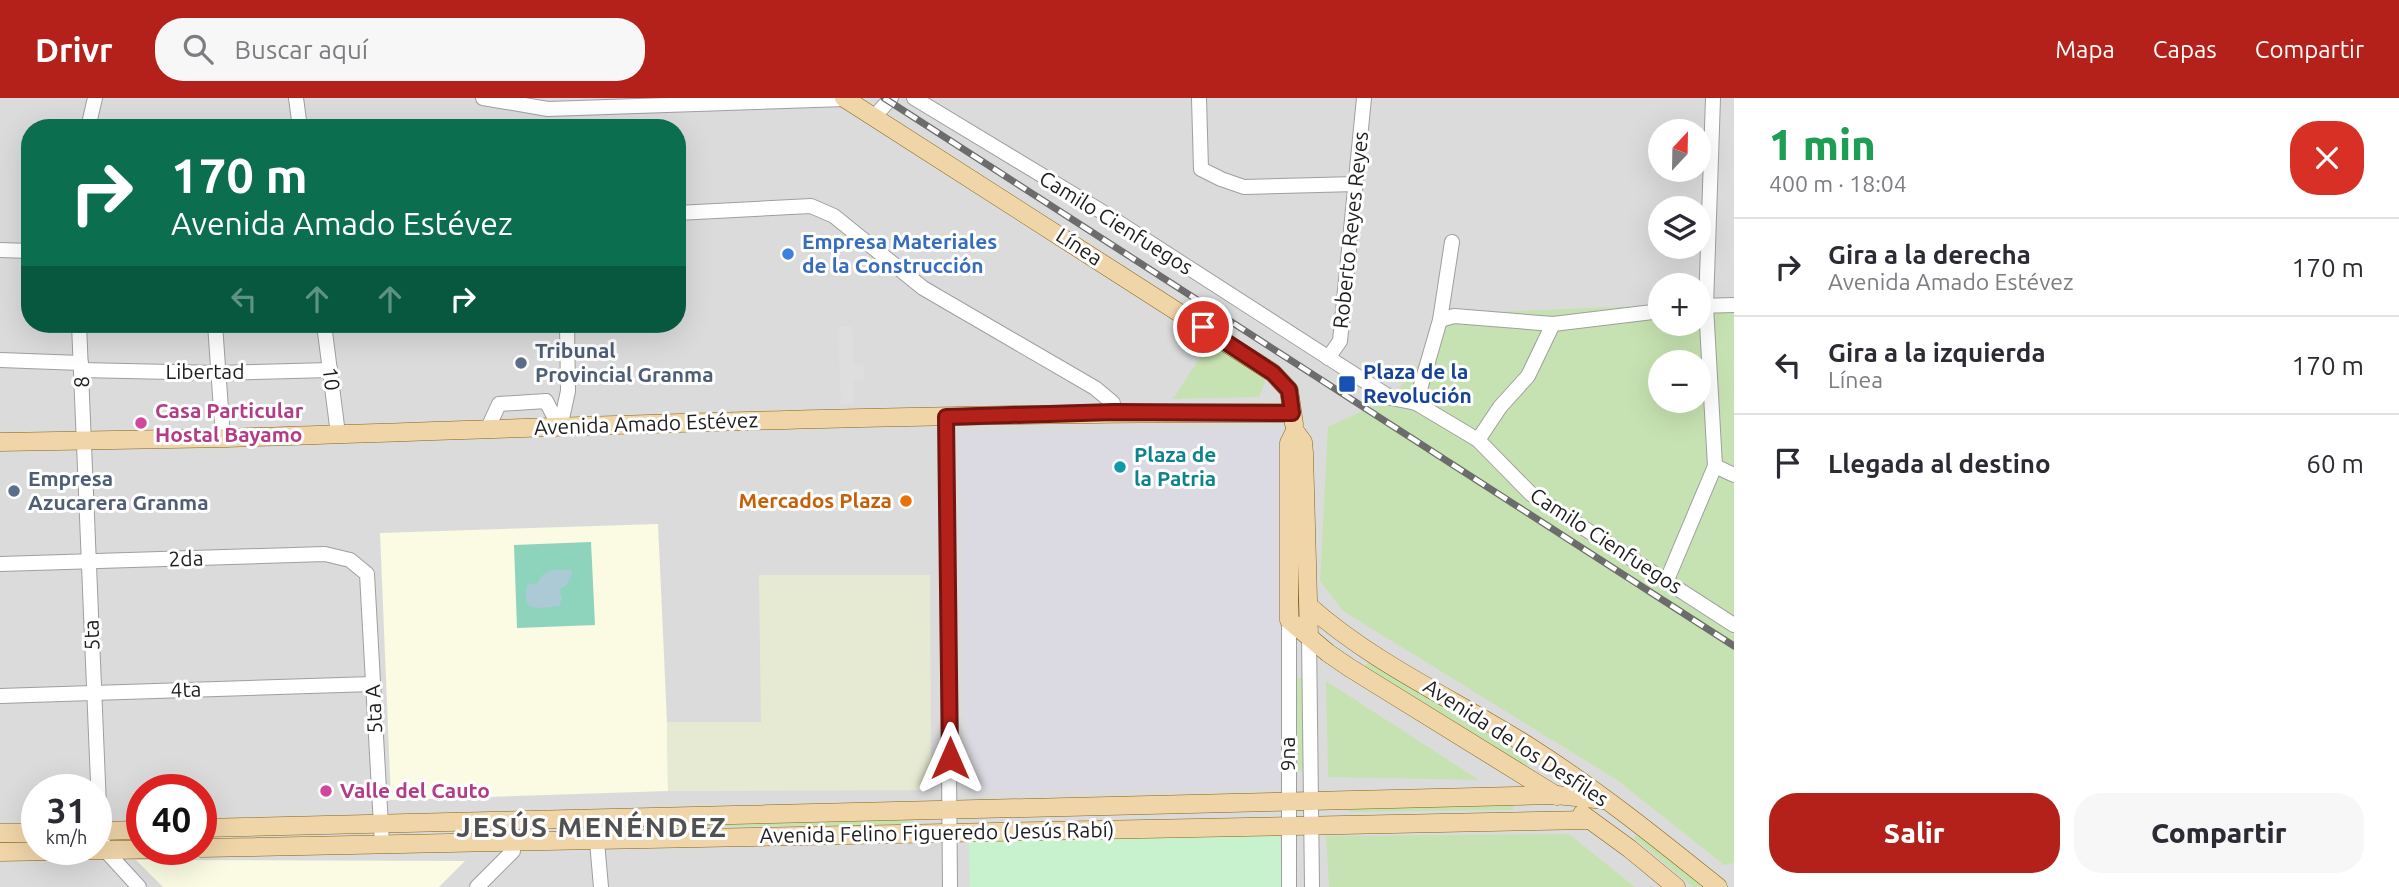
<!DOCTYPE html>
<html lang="es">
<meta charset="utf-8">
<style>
:root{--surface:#fff;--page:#f7f7f7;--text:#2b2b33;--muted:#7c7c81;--line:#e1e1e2;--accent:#b3211a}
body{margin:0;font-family:Ubuntu,sans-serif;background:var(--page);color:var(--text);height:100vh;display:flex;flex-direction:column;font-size:26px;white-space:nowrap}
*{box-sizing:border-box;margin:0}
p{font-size:23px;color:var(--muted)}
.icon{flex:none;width:38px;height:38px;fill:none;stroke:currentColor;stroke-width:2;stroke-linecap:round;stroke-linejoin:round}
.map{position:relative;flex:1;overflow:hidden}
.panel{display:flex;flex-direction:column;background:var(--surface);width:665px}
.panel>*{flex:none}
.hud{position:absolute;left:21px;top:21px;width:665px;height:214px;border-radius:28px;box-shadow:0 7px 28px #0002;background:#0b6e4f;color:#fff;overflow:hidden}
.needle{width:46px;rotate:22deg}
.controls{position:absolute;left:1648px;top:21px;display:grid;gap:14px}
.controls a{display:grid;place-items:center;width:63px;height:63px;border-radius:50%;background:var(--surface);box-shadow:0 7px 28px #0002;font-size:35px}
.speed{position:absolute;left:21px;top:676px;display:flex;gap:14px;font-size:35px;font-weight:700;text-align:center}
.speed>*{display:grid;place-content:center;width:91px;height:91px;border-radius:50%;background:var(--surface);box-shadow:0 7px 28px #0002;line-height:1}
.speed small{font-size:18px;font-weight:400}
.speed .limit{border:10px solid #d22;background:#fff;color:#111}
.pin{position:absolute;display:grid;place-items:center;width:60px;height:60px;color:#fff;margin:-30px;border:4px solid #fff;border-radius:50%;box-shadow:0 2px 7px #0007}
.me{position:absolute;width:77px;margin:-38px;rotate:0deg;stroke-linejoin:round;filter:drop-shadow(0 0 5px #0008)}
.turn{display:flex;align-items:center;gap:24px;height:147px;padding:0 35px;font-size:32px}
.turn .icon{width:91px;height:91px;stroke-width:2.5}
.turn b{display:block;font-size:49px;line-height:60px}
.lanes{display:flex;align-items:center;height:66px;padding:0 35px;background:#0003;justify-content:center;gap:35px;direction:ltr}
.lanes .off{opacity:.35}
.round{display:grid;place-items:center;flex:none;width:74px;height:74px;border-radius:28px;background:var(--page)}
.overview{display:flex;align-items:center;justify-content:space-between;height:119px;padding:0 35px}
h1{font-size:42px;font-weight:800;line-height:52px;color:#1e9e55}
.action{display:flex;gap:14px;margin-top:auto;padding:14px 35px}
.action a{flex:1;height:80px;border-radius:28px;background:var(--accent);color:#fff;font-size:28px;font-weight:800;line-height:80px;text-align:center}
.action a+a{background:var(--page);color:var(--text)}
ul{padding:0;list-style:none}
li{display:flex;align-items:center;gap:21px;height:98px;padding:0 35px;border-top:2px solid var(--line)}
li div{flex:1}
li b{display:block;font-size:26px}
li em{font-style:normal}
header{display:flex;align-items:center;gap:42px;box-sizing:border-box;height:98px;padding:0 35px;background:var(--accent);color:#fff}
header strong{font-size:33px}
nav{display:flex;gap:38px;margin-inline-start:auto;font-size:24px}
.search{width:490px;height:63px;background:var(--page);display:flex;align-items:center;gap:18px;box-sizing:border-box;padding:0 24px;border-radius:28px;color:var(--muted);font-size:26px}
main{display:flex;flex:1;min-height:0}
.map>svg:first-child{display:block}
.residential{fill:#dcdbdb;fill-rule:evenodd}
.education{fill:#fafbe2}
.farmland{fill:#e7ead3}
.grass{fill:#c7e2b2;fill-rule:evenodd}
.park{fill:#c8f2ce}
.pitch{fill:#8ed3bc}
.parking{fill:#dedede}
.plaza{fill:#dbdae3}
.water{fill:#accad6}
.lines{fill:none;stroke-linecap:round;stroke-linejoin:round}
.minor-casing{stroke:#9f9f9f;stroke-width:16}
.major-casing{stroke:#856513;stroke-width:19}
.minor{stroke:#fff;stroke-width:14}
.major{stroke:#f0d5a9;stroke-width:18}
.rail-casing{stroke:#6c6c6c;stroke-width:7}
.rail{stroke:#fff;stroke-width:4.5;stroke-dasharray:13;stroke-linecap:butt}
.route-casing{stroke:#741511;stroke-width:18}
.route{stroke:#b3211a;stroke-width:12}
.shop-dot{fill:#3f7fe0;stroke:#fff;stroke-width:2.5}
.service-dot{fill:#5c6f8a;stroke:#fff;stroke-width:2.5}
.transit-dot{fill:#1a4fb4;stroke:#fff;stroke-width:2.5}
.hotel-dot{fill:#d1479c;stroke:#fff;stroke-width:2.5}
.culture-dot{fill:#0f9aa8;stroke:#fff;stroke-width:2.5}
.food-dot{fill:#e8710a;stroke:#fff;stroke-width:2.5}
.labels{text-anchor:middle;stroke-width:6;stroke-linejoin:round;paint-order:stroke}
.street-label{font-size:21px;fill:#1e1e1e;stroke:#fff}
.shop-label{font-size:21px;font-weight:bold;fill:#366cbe;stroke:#fff;text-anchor:start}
.service-label{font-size:21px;font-weight:bold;fill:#4e5e75;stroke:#fff;text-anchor:start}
.transit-label{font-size:21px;font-weight:bold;fill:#164399;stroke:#fff;text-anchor:start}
.hotel-label{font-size:21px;font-weight:bold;fill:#b23c85;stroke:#fff;text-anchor:start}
.culture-label{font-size:21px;font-weight:bold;fill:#0d838f;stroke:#fff;text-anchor:start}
.food-label{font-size:21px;font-weight:bold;fill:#c56008;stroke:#fff;text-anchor:end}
.district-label{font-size:28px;font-weight:bold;letter-spacing:2px;fill:#515151;stroke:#fff}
</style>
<header>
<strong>Drivr</strong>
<div class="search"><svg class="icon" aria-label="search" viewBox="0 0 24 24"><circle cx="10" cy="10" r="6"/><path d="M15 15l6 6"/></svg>Buscar aquí</div>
<nav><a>Mapa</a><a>Capas</a><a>Compartir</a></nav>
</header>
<main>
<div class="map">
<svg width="1734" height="789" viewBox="0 0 1734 789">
<rect width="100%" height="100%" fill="#eeece6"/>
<path class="residential" d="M0 0H1734V789H0ZM30 30H677V226H30ZM1661 33H1699V72H1661ZM1661 110H1699V149H1661ZM1661 187H1699V226H1661ZM1661 264H1699V303H1661ZM37 691H96V751H37ZM142 691H201V751H142Z"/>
<g class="education">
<polygon points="658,426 667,624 668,693 391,702 380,435"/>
<polygon points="136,762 465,763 439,789 163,789"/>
</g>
<polygon class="farmland" points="759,477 930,477 931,692 668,693 667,624 761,624"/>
<g class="grass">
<path d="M1734 206V765L1724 767 1617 682 1343 513 1320 483 1328 329 1391 300 1424 259 1451 214C1521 215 1591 208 1661 208V226H1699V208ZM1661 264H1699V303H1661Z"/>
<polygon points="1210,244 1264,278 1265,284 1259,299 1173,301"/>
<polygon points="1369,563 1531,662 1527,669 1363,571"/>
<polygon points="1296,580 1302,580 1304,673 1298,673"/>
<polygon points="1326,583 1479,682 1328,679"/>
<polygon points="1513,706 1513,712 1349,714 1349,708"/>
<polygon points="913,722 914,726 626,730 626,726"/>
<polygon points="1639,734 1706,789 1693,789 1634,740"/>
<polygon points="1569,736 1635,789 1329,789 1326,738"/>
</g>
<polygon class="park" points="1280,733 1282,789 970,789 969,740"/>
<polygon class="pitch" points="591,444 595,527 517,530 514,447"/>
<polygon class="parking" points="852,228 854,266 864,267 865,282 854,283 854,306 841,306 838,229"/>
<polygon class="plaza" points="1279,331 1285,689 967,693 960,335"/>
<path class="water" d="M552 472H571L572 476 566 488 559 491 562 500 559 508C537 510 519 516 528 486L538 485 541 478Z"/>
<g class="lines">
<g class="minor-casing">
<g id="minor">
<polyline points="296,0 300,30"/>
<polyline points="483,0 548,11 846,1"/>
<polyline points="914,0 1096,110 1391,300 1416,305 1478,342 1531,396 1734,527"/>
<polyline points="1199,0 1201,71 1221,81 1244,89 1357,86"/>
<polyline points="875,18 891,0"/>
<polyline points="88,30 95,0"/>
<polyline points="677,115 811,108 834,118 923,190 1095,290 1113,305 1113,315"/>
<polyline points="0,152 30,153"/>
<polyline points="1699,208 1734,207"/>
<polyline points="1440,222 1454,218 1553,226 1661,213"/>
<polyline points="79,226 100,733 105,752 139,789"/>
<polyline points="215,226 223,340"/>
<polyline points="324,226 338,336"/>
<polyline points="1328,260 1340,243 1364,0"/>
<polyline points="0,262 81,265"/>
<polyline points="81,272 217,275 330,272"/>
<polyline points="1416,305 1440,222 1452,144"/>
<polyline points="946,319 950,789"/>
<polyline points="560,330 568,293 567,226"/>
<polyline points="487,332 499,306 546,303 560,330"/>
<polyline points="1478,342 1500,309 1528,278 1553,226"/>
<polyline points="1715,368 1734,377"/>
<polyline points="0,466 325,456 350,462 367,476 382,746"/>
<polyline points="1667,482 1715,368 1706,208 1713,0"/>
<polyline points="1289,522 1289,789"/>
<polyline points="1309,538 1312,789"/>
<polyline points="0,598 373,586"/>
<polyline points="595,721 601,789"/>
<polyline points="477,789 513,753 512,744"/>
</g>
</g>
<g class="major-casing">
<g id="major">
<polyline points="844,0 1273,275 1289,292 1294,326"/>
<path d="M0 344C76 342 152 342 227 340 582 328 937 314 1292 315"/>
<path d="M1309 508C1374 566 1456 602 1530 649 1596 691 1657 740 1718 789"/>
<polyline points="1309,538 1304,355 1303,344 1295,333 1289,345 1289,522 1328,555 1350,570 1557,698"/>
<polyline points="1582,716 1630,751 1676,789"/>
<polyline points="201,730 1556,697 1605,702"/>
<polyline points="96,733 142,732"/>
<polyline points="0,735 37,735"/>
<polyline points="201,750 1590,722"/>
<polyline points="0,754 168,751"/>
</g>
</g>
<use href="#minor" class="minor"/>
<use href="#major" class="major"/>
<g class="rail-casing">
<polyline id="rail" points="884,0 1734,548"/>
</g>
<use href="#rail" class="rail"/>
</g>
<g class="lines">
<g class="route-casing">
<polyline id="route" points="950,660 946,319 1114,314 1292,315 1289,292 1273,275 1203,229"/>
</g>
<use href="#route" class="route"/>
</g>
<circle class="shop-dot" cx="788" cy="156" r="7"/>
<g class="service-dot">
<circle cx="521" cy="265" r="7"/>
<circle cx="14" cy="393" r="7"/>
</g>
<rect class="transit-dot" x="1338" y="277" width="18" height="18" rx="3.5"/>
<g class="hotel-dot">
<circle cx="141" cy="325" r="7"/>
<circle cx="326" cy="693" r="7"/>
</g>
<circle class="culture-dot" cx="1120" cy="369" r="7"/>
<circle class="food-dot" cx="906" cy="403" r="7"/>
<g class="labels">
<g class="street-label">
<text transform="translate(1116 125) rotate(32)" y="7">Camilo Cienfuegos</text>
<text transform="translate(1351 132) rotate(-84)" y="7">Roberto Reyes Reyes</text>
<text transform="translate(1079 149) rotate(33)" y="7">Línea</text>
<text x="205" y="281">Libertad</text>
<text transform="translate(331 281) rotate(83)" y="7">10</text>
<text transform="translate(82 284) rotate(-93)" y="7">8</text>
<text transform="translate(646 326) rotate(-2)" y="7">Avenida Amado Estévez</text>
<text transform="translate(1606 443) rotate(33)" y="7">Camilo Cienfuegos</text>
<text transform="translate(186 461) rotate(-2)" y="7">2da</text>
<text transform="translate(92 537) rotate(-92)" y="7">5ta</text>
<text transform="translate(186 592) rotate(-2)" y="7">4ta</text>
<text transform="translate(374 611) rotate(-93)" y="7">5ta A</text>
<text transform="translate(1516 645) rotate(33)" y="7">Avenida de los Desfiles</text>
<text transform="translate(1288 656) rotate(-90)" y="7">9na</text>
<text transform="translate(937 735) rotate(-1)" y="7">Avenida Felino Figueredo (Jesús Rabí)</text>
</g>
<g class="shop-label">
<text x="802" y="151">Empresa Materiales<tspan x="802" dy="24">de la Construcción</tspan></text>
</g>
<g class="service-label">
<text x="535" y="260">Tribunal<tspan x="535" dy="24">Provincial Granma</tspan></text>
<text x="28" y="388">Empresa<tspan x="28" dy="24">Azucarera Granma</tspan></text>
</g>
<g class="transit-label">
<text x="1363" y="281">Plaza de la<tspan x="1363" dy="24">Revolución</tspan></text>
</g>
<g class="hotel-label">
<text x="155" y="320">Casa Particular<tspan x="155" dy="24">Hostal Bayamo</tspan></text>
<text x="340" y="700">Valle del Cauto</text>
</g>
<g class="culture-label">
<text x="1134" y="364">Plaza de<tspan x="1134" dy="24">la Patria</tspan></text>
</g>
<g class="food-label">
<text x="892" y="410">Mercados Plaza</text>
</g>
<g class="district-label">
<text x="592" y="739">JESÚS MENÉNDEZ</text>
</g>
</g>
</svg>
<div class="controls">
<a><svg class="needle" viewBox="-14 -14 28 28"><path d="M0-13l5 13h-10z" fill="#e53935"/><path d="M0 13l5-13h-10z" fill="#7c7c81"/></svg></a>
<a><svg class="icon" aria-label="layers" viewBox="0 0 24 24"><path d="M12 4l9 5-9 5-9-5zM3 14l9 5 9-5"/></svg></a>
<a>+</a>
<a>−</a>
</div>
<div class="speed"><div>31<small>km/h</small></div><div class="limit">40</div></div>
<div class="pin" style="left:1203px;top:229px;background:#d93025"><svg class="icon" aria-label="arrive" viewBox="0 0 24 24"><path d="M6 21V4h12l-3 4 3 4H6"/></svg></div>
<svg class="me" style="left:950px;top:660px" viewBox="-20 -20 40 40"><path d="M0-17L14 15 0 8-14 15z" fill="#b3211a" stroke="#fff" stroke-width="4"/></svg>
<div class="hud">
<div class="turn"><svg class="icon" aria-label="right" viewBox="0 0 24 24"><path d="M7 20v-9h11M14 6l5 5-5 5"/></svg><div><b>170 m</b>Avenida Amado Estévez</div></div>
<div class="lanes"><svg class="icon off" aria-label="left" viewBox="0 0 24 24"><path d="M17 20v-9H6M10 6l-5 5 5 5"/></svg><svg class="icon off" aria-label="ahead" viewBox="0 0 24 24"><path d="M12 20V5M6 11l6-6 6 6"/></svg><svg class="icon off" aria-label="ahead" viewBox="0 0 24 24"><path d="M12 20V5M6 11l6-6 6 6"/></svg><svg class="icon" aria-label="right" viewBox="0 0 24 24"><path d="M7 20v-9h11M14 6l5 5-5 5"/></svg></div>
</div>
</div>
<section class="panel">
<div class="overview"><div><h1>1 min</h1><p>400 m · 18:04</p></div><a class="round" style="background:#d93025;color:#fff"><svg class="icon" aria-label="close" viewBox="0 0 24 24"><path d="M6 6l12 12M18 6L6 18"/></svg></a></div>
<ul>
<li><svg class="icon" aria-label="right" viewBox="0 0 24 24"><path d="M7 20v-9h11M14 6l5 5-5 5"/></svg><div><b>Gira a la derecha</b><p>Avenida Amado Estévez</p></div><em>170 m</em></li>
<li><svg class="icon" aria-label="left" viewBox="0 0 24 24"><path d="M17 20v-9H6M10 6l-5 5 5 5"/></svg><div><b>Gira a la izquierda</b><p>Línea</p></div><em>170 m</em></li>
<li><svg class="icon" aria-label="arrive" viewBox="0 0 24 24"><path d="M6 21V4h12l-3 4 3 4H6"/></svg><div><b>Llegada al destino</b></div><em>60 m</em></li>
</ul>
<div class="action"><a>Salir</a><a>Compartir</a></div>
</section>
</main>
